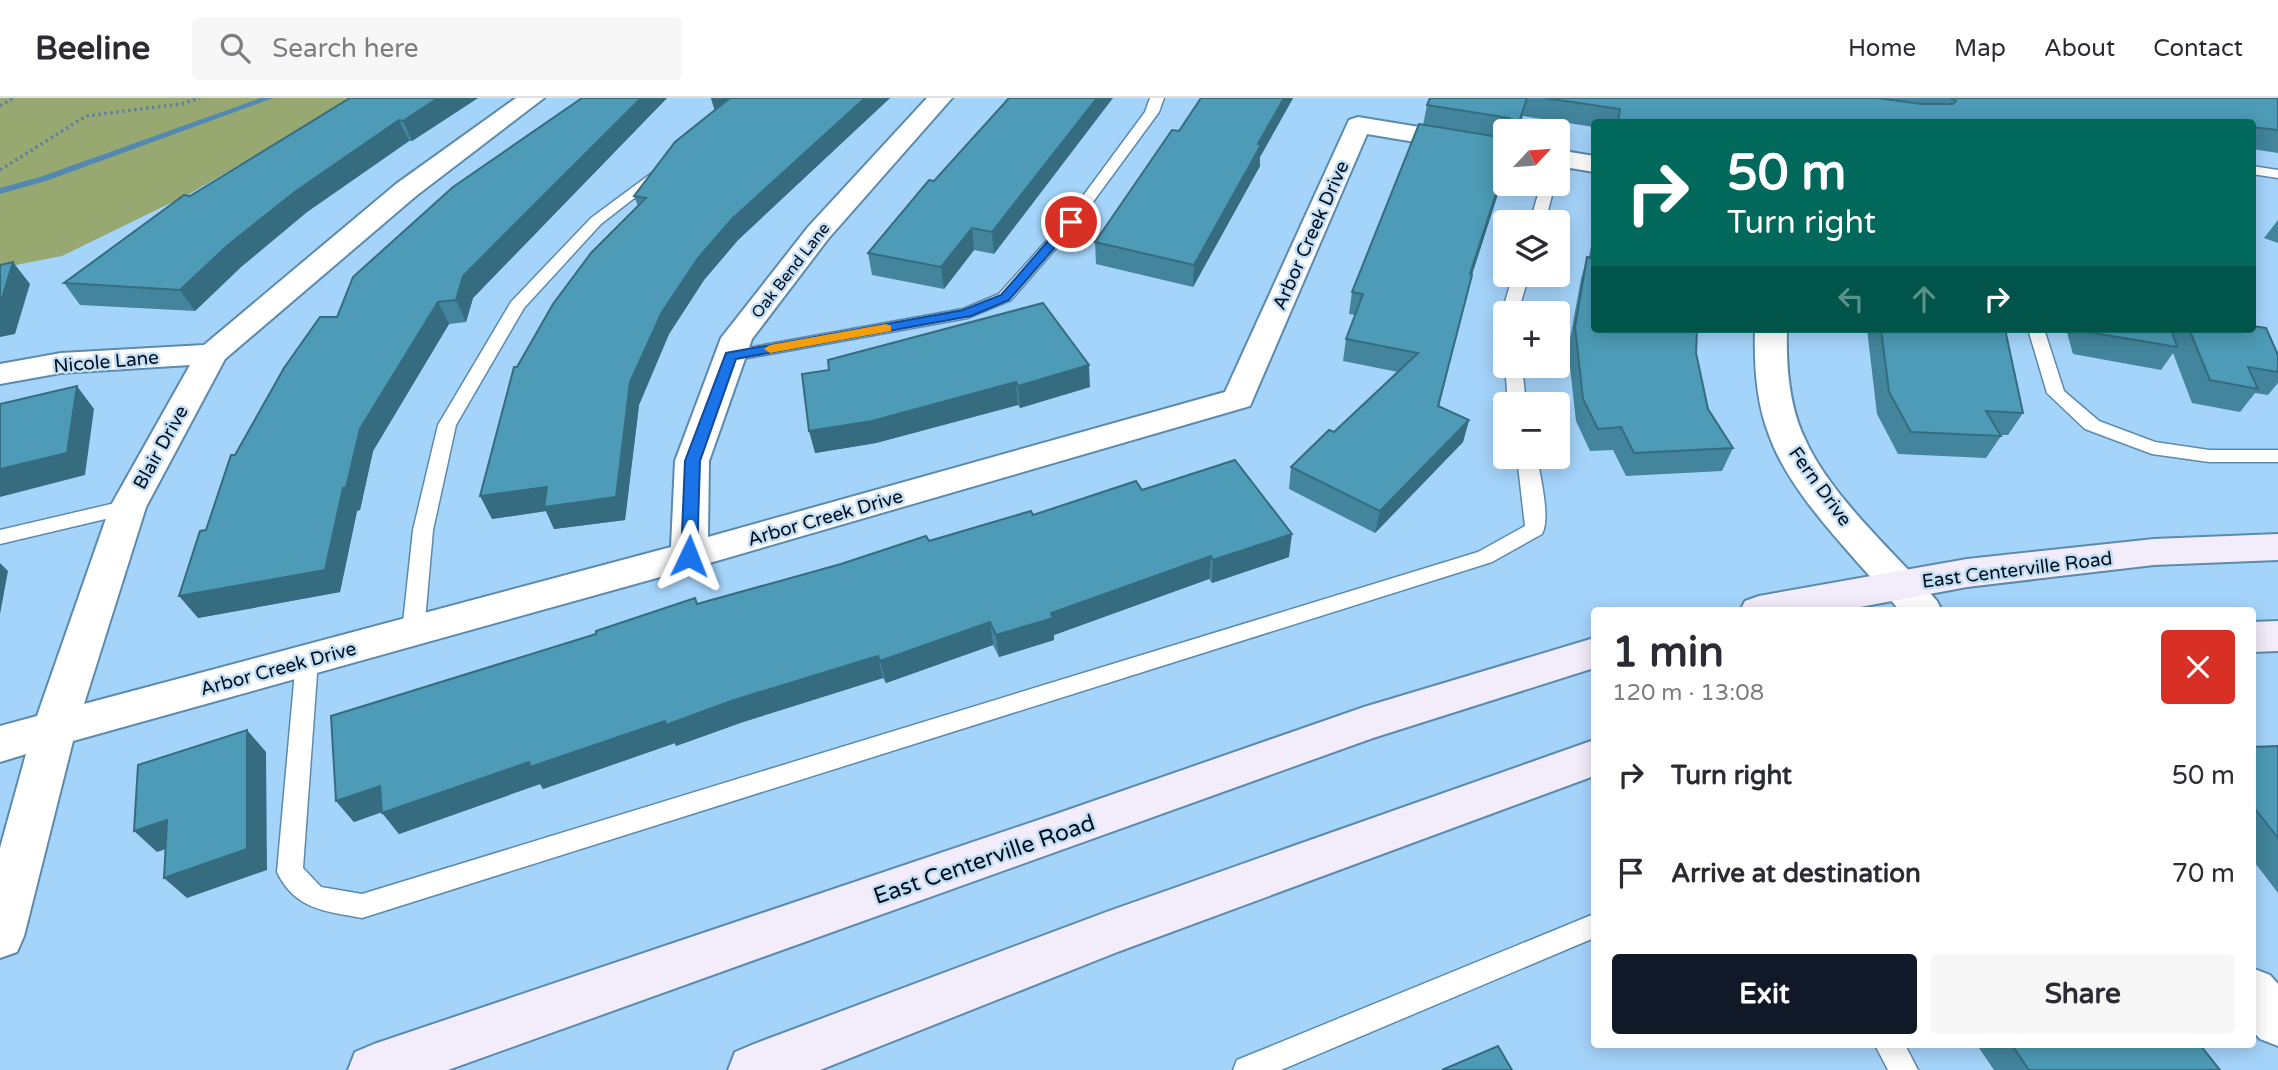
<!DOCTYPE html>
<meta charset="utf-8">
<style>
:root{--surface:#fff;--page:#f7f7f7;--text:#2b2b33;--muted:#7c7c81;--line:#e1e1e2;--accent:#111827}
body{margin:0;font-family:"Varela Round",sans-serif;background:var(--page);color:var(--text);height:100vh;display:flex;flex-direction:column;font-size:26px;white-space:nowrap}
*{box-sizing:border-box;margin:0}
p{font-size:23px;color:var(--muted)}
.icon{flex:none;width:38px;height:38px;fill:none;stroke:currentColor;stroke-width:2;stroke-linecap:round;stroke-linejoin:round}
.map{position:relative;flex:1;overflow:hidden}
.side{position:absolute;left:1591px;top:509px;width:665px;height:441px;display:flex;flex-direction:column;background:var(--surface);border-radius:7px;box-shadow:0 4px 18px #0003}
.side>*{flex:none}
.banner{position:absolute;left:1591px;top:21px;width:665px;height:214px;border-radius:7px;box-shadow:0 4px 18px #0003;background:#00695c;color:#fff;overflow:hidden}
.needle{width:46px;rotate:64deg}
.fabs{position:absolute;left:1493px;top:21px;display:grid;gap:14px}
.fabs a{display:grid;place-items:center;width:77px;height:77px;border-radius:7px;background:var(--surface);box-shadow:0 4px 18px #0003;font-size:35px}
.pin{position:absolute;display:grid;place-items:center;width:60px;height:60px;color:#fff;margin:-30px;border:4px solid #fff;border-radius:50%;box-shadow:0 2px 7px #0007}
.me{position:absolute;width:77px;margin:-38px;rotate:2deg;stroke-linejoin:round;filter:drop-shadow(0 0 5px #0008)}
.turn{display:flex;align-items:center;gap:24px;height:147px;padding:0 21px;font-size:32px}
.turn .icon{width:91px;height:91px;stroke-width:2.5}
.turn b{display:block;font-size:49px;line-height:60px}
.lanes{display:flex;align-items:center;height:66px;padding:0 21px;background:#0003;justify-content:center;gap:35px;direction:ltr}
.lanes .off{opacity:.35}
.round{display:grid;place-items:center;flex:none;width:74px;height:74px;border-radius:7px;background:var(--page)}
.overview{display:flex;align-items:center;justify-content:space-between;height:119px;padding:0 21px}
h1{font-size:42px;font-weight:700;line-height:52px}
.cta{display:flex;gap:14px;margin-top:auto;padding:14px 21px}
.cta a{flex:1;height:80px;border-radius:7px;background:var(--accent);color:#fff;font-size:28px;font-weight:700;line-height:80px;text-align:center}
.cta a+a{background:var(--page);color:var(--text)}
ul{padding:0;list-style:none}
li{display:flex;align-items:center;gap:21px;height:98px;padding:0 21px}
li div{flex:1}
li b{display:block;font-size:26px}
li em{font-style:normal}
header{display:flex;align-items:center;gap:42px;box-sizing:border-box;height:98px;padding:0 35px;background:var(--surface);border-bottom:2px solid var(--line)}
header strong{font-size:33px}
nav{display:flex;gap:38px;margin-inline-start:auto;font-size:24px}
.search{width:490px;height:63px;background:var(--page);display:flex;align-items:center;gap:18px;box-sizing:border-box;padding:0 24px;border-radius:7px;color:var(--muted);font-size:26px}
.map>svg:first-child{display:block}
.green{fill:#97a871}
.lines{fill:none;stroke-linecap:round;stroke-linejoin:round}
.stream{fill:#5288b2;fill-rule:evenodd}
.lane-casing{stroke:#5c8aad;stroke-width:3}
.street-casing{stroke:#5c8aad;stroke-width:4}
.secondary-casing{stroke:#5c8aad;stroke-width:4}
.path{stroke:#60819d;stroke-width:3.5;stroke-dasharray:2.5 3.5;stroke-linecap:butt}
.lane{fill:#fff;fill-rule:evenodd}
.street{fill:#fff;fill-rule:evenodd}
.secondary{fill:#f3edfb;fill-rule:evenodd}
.wall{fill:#42859d}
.shaded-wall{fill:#366c7f}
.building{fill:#4d9bb6;stroke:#366c7f;stroke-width:2}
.route{fill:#1a73e8;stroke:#114b97;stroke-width:2}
.slow{fill:#f59e0b}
.labels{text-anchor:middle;stroke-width:5;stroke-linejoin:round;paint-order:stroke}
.far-street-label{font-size:16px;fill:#000e1b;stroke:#c3dff6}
.street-label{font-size:19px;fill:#000e1b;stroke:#c3dff6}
.near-street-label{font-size:23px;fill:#000e1b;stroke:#c3dff6}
</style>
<header>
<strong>Beeline</strong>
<div class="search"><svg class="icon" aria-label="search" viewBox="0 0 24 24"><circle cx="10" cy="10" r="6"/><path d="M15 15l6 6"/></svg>Search here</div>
<nav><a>Home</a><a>Map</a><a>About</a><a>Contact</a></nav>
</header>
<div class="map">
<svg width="2278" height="972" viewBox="0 0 2278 972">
<rect width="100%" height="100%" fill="#a5d4fb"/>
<polygon class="green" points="0,0 363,0 302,30 191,95 62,158 0,170"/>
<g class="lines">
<polygon class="stream" points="261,0 273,0 46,83 0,96 0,90 40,79"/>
<g class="lane-casing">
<g id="lane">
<polygon points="1150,0 1164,0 1159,14 1076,127 1011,202 967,220 731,263 722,258 731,253 963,211 999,196 1066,121 1145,14"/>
<polygon points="664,66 669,67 671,70 669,73 601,126 524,210 456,327 433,432 424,534 421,540 413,542 405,540 402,534 413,432 438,327 511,204 591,120"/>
<polygon points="2252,68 2278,72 2278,80 2252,76"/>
<polygon points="1541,86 1555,86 1545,124 1530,124"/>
<polygon points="1513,177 1529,177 1521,204 1521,215 1505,216 1505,204"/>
<polygon points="2028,231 2044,231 2064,293 2099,323 2155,344 2209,352 2278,352 2278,364 2209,364 2152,356 2085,331 2047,295"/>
<polygon points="1505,267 1522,268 1526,306 1508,306"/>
<path d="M1517 359H1537C1540 378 1551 420 1542 436L1492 464 362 820C326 813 295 812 277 774L296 562 299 556 307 553 315 556 318 562 303 770 321 789 362 796 1478 454 1525 428Z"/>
<polygon points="128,402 135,404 138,409 135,414 0,446 0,432"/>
<polygon points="1594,816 1594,840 1281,972 1233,972 1237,962"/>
<polygon points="1875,947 1905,947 1918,972 1888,972"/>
</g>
</g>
<g class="street-casing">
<g id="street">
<polygon points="516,0 544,0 416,98 225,261 146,409 84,606 671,449 675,363 721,240 808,129 927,0 952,0 828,141 752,241 709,363 708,439 1225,294 1349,22 1358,19 1505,43 1505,59 1367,36 1250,308 689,471 73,643 24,838 17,854 0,860 0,750 26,656 0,664 0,628 37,618 110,409 190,267 61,275 0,286 0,266 61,255 204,247 396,86"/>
<polygon points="1558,52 1594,58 1594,74 1558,68"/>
<path d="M1755 231H1787C1786 268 1789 308 1805 341 1830 398 1896 456 1937 503L1942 513H1900C1858 462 1791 399 1769 337 1756 304 1754 266 1755 231Z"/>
<polygon points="2252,870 2270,877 2278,886 2278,948 2260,941 2252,932"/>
</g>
</g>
<g class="secondary-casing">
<g id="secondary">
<polygon points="2278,436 2278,462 2154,467 1967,489 1839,513 1740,513 1745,503 1759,498 1967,461 2154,441"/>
<polygon points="2278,523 2278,553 2252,554 2252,524"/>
<polygon points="1594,540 1594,570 1373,640 448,972 348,972 355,954 374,946 1059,715 1364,609"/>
<polygon points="1594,642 1594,678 1120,853 820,972 728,972 735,954 754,946 1109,813"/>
</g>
</g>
<g class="path">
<polyline points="0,8 13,0"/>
<polyline points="0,72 86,18 181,6 200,0"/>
</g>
<use href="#lane" class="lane"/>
<use href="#street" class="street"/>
<use href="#secondary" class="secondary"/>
</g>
<g class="wall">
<polygon points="350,0 478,0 412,43 409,43 307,114 241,169 195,213 80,207 64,185"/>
<polygon points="582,0 667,0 473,200 466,224 449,226 373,353 360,412 357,413 340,494 198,520 206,432 235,357 337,219"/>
<polygon points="711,0 890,0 738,142 704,182 669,236 639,307 625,422 554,431 546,413 492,421 517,269 638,108 634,98 715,12"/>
<polygon points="1009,0 994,156 974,152 944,191 872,177 868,155"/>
<polygon points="1201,0 1293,0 1260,59 1260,68 1193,189 1096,166 1095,144 1179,33"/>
<polygon points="1430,0 2278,0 2278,55 2252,51 2252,24 1594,24 1594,29 1523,18 1518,33 1505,33 1505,74 1472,177 1439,309 1469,322 1463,344 1375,435 1289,391 1291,369 1334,334 1398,274 1343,263 1346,241 1355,217 1349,216 1352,194 1423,27 1427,7"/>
<polygon points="2278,122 2278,145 2264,140"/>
<polygon points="1594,131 1594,231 1696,255 1708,311 1733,350 1722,373 1626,378 1613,352 1590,353 1576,323 1568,252 1581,181 1587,159 1589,159"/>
<polygon points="1867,231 2005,231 2023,315 2008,337 2000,337 2001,338 1986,360 1898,356 1877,316"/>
<polygon points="2066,231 2171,231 2171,233 2173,231 2252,231 2278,257 2278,285 2268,297 2255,295 2240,314 2192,305 2173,255 2161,272 2073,256"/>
<polygon points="829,272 1090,289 1020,310 1018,307 876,345 815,355"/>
<polygon points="1142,392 1289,459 1212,485 1209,481 1054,537 1054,542 999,559 993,547 886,585 883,580 743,624 676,648 675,645 543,691 540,686 399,736 382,714 354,724 336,703 698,506 929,443 1033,417"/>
<polygon points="2278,648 2278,795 2252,761 2252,649"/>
<polygon points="1977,947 2200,947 2220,972 1994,972"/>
</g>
<g class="shaded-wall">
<polygon points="438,0 478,0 412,43 403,23"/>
<polygon points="641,0 667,0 473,200 466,224 456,202 463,178"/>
<polygon points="711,0 737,0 716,17"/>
<polygon points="865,0 890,0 738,142 704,182 669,236 639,307 625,422 554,431 546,413 492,421 480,398 630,284 662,214 698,160 732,121"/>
<polygon points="1097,0 1113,0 994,156 992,134"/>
<polygon points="1284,0 1293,0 1292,2 1260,59 1260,68 1193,189 1194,167 1258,46"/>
<polygon points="1527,0 1518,33 1516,33"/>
<polygon points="399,22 409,43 307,114 241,169 195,213 180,192 228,147 296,93"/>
<polygon points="1505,68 1505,74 1465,198 1470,176"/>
<polygon points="972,130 974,152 944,191 941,169"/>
<polygon points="13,164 30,186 15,236 0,239 0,207"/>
<polygon points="438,204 449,226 373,353 360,412 357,413 340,494 198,520 179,498 343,390 360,331"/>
<polygon points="1089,267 1090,289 1020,310 1018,288"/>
<polygon points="1016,284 1018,307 876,345 815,355 809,333"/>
<polygon points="77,288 94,311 85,377 0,399 0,371"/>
<polygon points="1469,322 1463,344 1375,435 1380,413"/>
<polygon points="1292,436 1289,459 1212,485 1213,462"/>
<polygon points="1211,458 1209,481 1054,537 1054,542 999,559 996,537 1051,515"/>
<polygon points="0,465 8,473 0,516"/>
<polygon points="990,524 993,547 886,585 880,563"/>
<polygon points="878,558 883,580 743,624 676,648 675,645 543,691 540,686 399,736 382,715 529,664"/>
<polygon points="247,632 266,654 267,772 187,800 164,780"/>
<polygon points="380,688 396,709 354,724 336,703"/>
<polygon points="167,722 189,743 157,754 134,733"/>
</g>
<g class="building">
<polygon points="350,0 438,0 403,23 399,22 296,93 228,147 180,192 64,185 184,97 190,98"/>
<polygon points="582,0 641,0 463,178 456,202 438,204 360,331 346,390 343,390 325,472 179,498 200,433 206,432 231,357 235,357 284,270 320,219 337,219 353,179 453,89"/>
<polygon points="730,0 865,0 732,121 698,160 662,214 630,284 616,399 544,409 547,389 480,398 514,269 517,269 553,206 591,155 646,100 634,98 675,44"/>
<polygon points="1009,0 1097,0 992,134 972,130 941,169 868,155 929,82 934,83"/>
<polygon points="1201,0 1284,0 1258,46 1261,47 1194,167 1095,144 1172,32 1179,33"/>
<polygon points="1430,0 1527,0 1516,33 1512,33 1510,20 1427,7"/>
<polygon points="1545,0 1878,0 1921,6 1953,6 1956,3 1951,0 2278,0 2278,32 2252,29 2252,24 2219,24 2204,23 2205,24 1618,24 1620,11"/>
<polygon points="1419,26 1505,40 1505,68 1470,176 1472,177 1438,308 1469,322 1380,413 1291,369 1329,332 1334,334 1418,255 1346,241 1363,196 1352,194"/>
<polygon points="1594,143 1594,231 1697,231 1696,255 1708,311 1733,350 1634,355 1621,329 1598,331 1583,301 1575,229 1587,159 1591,160"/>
<polygon points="13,164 0,207 0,167"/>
<polygon points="1043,205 1089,267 1018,288 1016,284 872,323 809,333 802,276 829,272 828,262"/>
<polygon points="2252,228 2266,230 2278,257 2278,274 2248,269 2258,291 2210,282 2189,231 2252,231"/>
<polygon points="1881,231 2005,231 2023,315 1986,313 2001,338 1911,334 1889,294"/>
<polygon points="2087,231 2171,231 2177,249 2088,234"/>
<polygon points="77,288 67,355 0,371 0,306"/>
<polygon points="1235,362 1292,436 1213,462 1211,458 1051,515 1053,520 996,537 990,524 880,563 878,558 734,602 666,627 665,623 530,669 529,664 382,715 380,688 336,703 331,618 596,536 596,533 695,500 697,506 841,466 926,438 929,443 1031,413 1033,417 1136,383 1142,392"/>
<polygon points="247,632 247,751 164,780 167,722 134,733 138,667"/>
<polygon points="2278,648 2278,740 2252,707 2252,649"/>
<polygon points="2012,947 2200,947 2220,972 2029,972"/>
<polygon points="1498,948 1512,972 1442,972"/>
</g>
<polygon class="route" points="1067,121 1077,124 1009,202 971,218 736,261 700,363 697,458 689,464 683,462 681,458 685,363 726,255 963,212 1001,197"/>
<polygon class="slow" points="886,226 891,228 891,233 770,255 764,251 770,247"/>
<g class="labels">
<g class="far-street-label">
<text transform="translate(790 172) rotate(-52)" y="6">Oak Bend Lane</text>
</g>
<g class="street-label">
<text transform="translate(1310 137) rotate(-66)" y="7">Arbor Creek Drive</text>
<text transform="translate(106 263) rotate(-5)" y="7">Nicole Lane</text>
<text transform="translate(160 349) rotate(-61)" y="7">Blair Drive</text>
<text transform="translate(1821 388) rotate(54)" y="7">Fern Drive</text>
<text transform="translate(825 419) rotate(-16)" y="7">Arbor Creek Drive</text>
<text transform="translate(2017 471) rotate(-7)" y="7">East Centerville Road</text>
<text transform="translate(278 570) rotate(-15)" y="7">Arbor Creek Drive</text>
</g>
<g class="near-street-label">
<text transform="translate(984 761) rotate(-19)" y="8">East Centerville Road</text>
</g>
</g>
</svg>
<div class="fabs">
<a><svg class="needle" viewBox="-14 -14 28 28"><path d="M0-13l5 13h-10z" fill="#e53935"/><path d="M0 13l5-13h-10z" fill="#7c7c81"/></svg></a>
<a><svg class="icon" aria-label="layers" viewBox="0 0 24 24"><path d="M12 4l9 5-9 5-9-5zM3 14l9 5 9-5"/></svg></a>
<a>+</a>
<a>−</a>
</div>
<div class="pin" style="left:1071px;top:124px;background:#d93025"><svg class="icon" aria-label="arrive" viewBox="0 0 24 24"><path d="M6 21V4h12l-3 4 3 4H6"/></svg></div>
<svg class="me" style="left:689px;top:458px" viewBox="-20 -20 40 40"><path d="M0-17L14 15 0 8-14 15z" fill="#1a73e8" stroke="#fff" stroke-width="4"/></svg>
<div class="banner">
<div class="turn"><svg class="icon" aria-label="right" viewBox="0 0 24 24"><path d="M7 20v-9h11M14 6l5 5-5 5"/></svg><div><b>50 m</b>Turn right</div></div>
<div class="lanes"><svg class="icon off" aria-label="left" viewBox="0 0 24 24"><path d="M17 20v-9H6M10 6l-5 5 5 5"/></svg><svg class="icon off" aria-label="ahead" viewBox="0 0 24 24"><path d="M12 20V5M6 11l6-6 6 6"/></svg><svg class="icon" aria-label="right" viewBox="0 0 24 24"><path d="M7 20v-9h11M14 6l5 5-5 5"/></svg></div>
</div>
<section class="side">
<div class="overview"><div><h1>1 min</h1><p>120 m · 13:08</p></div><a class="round" style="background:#d93025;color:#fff"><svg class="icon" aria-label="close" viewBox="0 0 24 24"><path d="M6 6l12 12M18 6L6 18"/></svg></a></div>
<ul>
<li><svg class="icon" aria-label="right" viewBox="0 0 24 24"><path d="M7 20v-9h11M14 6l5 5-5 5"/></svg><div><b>Turn right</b></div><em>50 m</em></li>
<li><svg class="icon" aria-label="arrive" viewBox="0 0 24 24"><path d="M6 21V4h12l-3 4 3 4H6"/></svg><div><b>Arrive at destination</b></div><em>70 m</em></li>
</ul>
<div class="cta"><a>Exit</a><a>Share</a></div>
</section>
</div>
